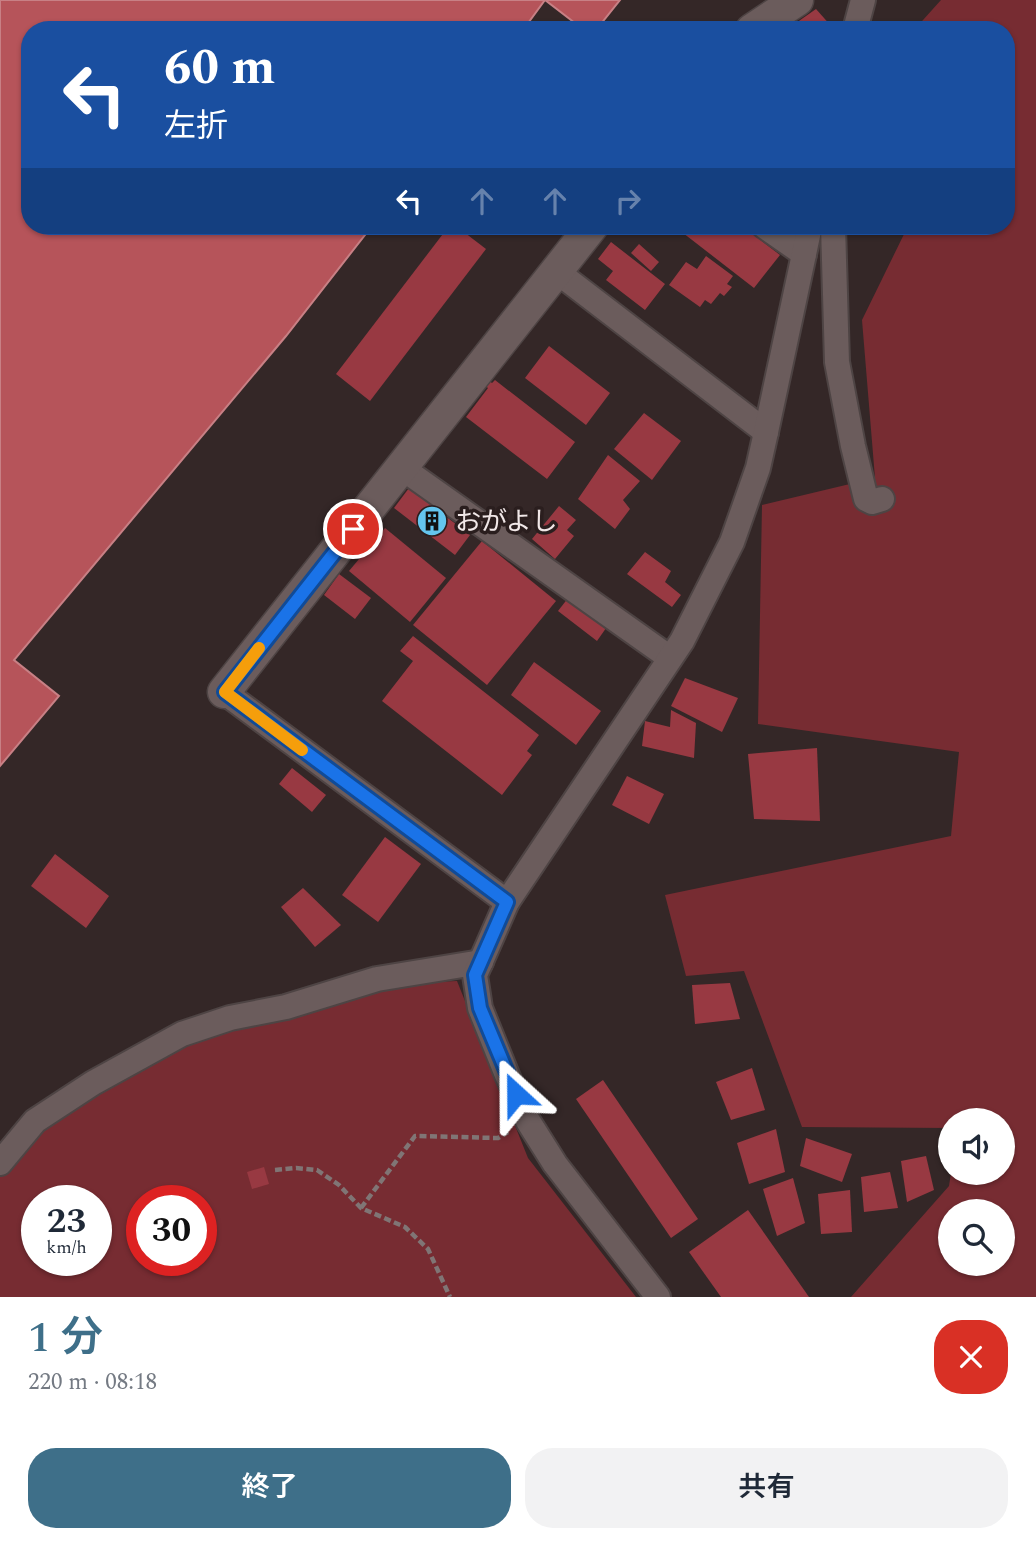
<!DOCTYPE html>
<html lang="ja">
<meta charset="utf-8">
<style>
:root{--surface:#fff;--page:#f2f2f3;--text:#1f2937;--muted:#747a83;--accent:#3e6f89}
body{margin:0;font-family:Spectral,"Noto Sans JP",serif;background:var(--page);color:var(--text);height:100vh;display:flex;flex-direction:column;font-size:26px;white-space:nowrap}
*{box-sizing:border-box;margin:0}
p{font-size:23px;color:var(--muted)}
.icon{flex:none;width:38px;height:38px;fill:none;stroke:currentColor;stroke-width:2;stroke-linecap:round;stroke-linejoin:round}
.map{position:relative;height:1297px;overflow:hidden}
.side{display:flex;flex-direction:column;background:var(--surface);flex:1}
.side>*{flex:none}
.hud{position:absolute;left:21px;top:21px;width:994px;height:214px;border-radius:28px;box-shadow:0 2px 5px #0004;background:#1a4fa0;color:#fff;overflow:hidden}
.controls{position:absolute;left:938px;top:1108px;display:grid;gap:14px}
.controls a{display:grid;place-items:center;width:77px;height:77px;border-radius:50%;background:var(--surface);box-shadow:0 2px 5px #0004;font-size:35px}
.speed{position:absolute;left:21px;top:1185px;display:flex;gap:14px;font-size:35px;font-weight:700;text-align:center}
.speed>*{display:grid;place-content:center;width:91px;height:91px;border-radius:50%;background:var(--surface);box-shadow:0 2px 5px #0004;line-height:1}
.speed small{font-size:18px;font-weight:400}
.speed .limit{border:10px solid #d22;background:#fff;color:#111}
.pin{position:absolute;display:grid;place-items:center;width:60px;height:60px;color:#fff;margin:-30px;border:4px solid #fff;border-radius:50%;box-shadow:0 2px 7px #0007}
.me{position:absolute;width:77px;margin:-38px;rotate:336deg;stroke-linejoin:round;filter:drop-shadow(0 0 5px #0008)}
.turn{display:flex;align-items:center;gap:24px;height:147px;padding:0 28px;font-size:32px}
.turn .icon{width:91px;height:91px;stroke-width:2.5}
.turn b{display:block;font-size:49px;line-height:60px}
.lanes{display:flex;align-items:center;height:66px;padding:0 28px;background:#0003;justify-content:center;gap:35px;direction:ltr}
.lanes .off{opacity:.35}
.round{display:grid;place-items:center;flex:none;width:74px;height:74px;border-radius:28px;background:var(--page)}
.overview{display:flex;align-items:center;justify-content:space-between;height:119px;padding:0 28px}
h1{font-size:42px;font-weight:600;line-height:52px;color:var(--accent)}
.primary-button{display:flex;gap:14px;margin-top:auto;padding:14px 28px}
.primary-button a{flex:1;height:80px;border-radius:28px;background:var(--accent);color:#fff;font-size:28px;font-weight:600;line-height:80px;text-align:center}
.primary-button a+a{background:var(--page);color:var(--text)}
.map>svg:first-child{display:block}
.green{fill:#772c32;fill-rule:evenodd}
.water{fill:#b6545a;stroke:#c88085;stroke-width:2}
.building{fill:#983942}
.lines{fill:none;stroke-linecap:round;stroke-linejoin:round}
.minor-casing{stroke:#4e4444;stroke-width:28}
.tertiary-casing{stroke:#4e4444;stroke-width:35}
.path{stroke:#807575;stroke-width:4.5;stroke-dasharray:7 3.5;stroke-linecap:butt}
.minor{stroke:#6b5c5c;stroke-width:24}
.tertiary{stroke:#6b5c5c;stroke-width:32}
.route-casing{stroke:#114b97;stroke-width:18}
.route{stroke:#1a73e8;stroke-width:12}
.slow{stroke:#f59e0b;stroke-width:12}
.labels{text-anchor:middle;stroke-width:7;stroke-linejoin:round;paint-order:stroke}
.poi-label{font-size:26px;fill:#f1e8e8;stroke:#2a1e1e;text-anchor:start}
</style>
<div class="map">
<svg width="1036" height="1297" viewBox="0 0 1036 1297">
<rect width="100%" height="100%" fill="#342727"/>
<g class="green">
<path d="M941 0H1036V1297H851L949 1186 951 1173 1003 1172V1120H950V1128L802 1127 744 971 686 976 665 895 951 836 959 752 758 724 762 505 875 478 862 320 908 226H1006V30H914ZM950 1211H1003V1264H950Z"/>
<path d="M457 981 528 1158 636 1297H0V1172L38 1131 178 1041 389 984ZM37 1200H96V1260H37ZM142 1200H201V1260H142Z"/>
</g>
<polygon class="water" points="0,0 620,0 596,30 584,30 545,0 523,30 30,30 30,226 372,226 286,336 14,660 59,696 0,766"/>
<g class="building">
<polygon points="816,9 832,27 832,30 786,30"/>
<polygon points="449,226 456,226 486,249 370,401 336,374"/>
<polygon points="674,226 742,226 780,255 754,288"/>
<polygon points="611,242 665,284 645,310 606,280 613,271 598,259"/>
<polygon points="639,244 659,262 651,271 631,253"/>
<polygon points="706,256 733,276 727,284 732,287 724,296 720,293 711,304 705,300 700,307 669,285 686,262 697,269"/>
<polygon points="549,346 610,393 586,425 525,378"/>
<polygon points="488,380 492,383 495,380 575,442 547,479 466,417 488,388 484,385"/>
<polygon points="644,413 681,441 652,480 614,449"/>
<polygon points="608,455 640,481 623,500 630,509 615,529 578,499"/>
<polygon points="409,488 470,535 455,555 394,508"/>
<polygon points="559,506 576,520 567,530 574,536 555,559 532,539"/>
<polygon points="385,528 446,578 410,622 349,571"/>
<polygon points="482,541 556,601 487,685 413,625"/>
<polygon points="645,552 671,571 665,582 681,595 672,607 627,574"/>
<polygon points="339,574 371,598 355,619 324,595"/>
<polygon points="572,593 611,621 597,641 558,611"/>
<polygon points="413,636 539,735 527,751 532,755 502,795 382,701 413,661 400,651"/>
<polygon points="534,662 601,711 576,745 511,695"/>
<polygon points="685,678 738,698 722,732 671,706"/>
<polygon points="671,710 696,723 694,758 642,746 645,721 670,727"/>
<polygon points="817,748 820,821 754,819 748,754"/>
<polygon points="292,768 326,795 312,812 279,784"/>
<polygon points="627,776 664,794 649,824 612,805"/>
<polygon points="385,837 421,864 378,922 342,895"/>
<polygon points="55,854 109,896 86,928 31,886"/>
<polygon points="303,888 341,925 315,947 281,907"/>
<polygon points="730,983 740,1019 695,1024 692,985"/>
<polygon points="752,1068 765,1110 731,1120 716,1082"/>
<polygon points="603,1080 698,1219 671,1238 576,1099"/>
<polygon points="776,1129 785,1172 749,1184 737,1143"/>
<polygon points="806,1138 852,1154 842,1182 800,1166"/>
<polygon points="926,1156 934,1190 907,1202 901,1161"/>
<polygon points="264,1167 269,1184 252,1189 247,1172"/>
<polygon points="890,1172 898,1208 864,1212 861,1177"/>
<polygon points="793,1178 805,1223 777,1236 763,1189"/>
<polygon points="850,1190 852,1232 821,1234 818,1194"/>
<polygon points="748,1210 809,1297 721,1297 689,1252"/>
</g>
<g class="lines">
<g class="minor-casing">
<g id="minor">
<polyline points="855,30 863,0"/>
<polyline points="764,226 804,254"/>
<polyline points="833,226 837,362 853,446 866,499 872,502 882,499"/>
<polyline points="556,271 766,432"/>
<polyline points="402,468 670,658"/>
<polyline points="224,692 507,902"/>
<polyline points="0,1163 35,1121 93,1083 182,1034 230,1018 286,1007 377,979 481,962"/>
<polyline points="658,1297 555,1164 528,1121 507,1075 480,1008 475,975 507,902 682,641 732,542 758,468 766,432 810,226"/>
</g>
</g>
<g class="tertiary-casing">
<g id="tertiary">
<polyline points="752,30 797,0"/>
<polyline points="224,692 592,226"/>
</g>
</g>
<g class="path">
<polyline points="275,1170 296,1168 317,1170 339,1185 361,1208 405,1227 428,1249 450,1297"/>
<polyline points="361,1208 415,1136 498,1138 508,1132"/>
</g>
<use href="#minor" class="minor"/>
<use href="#tertiary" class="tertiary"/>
</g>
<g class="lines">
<g class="route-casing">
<polyline id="route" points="353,529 225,692 507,902 475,975 480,1008 516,1094"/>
</g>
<use href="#route" class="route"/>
<polyline class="slow" points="259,648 225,692 302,750"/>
</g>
<defs>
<g id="building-disc" transform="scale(1.575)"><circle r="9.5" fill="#64c5ee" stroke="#2a1e1e"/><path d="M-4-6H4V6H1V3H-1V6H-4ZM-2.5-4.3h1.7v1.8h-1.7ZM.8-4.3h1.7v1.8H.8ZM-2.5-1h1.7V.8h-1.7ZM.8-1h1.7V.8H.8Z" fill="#111"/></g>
</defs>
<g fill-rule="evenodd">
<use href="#building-disc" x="432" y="521"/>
</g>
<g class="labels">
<g class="poi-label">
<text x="455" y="530">おがよし</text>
</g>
</g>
</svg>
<div class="controls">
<a><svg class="icon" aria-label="sound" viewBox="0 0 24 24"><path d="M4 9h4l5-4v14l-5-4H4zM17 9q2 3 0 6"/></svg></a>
<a><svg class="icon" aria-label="search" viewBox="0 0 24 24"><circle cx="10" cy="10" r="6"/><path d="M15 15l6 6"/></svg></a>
</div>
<div class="speed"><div>23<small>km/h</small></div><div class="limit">30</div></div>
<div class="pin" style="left:353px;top:529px;background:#d93025"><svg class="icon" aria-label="arrive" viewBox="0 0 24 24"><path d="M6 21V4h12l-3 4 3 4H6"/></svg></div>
<svg class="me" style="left:516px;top:1094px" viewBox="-20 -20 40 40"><path d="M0-17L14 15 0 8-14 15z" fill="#1a73e8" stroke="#fff" stroke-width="4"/></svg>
<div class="hud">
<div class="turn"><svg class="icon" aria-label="left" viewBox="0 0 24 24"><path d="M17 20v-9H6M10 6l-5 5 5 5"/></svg><div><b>60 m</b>左折</div></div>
<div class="lanes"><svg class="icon" aria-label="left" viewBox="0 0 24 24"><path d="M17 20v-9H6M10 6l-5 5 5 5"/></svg><svg class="icon off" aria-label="ahead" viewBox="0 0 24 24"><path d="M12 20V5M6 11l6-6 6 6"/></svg><svg class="icon off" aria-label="ahead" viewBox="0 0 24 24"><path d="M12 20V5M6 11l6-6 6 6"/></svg><svg class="icon off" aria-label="right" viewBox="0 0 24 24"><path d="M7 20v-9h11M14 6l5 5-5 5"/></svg></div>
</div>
</div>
<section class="side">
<div class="overview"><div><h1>1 分</h1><p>220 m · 08:18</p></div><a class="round" style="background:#d93025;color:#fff"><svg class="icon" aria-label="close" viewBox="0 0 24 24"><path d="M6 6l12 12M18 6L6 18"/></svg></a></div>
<div class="primary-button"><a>終了</a><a>共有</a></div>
</section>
